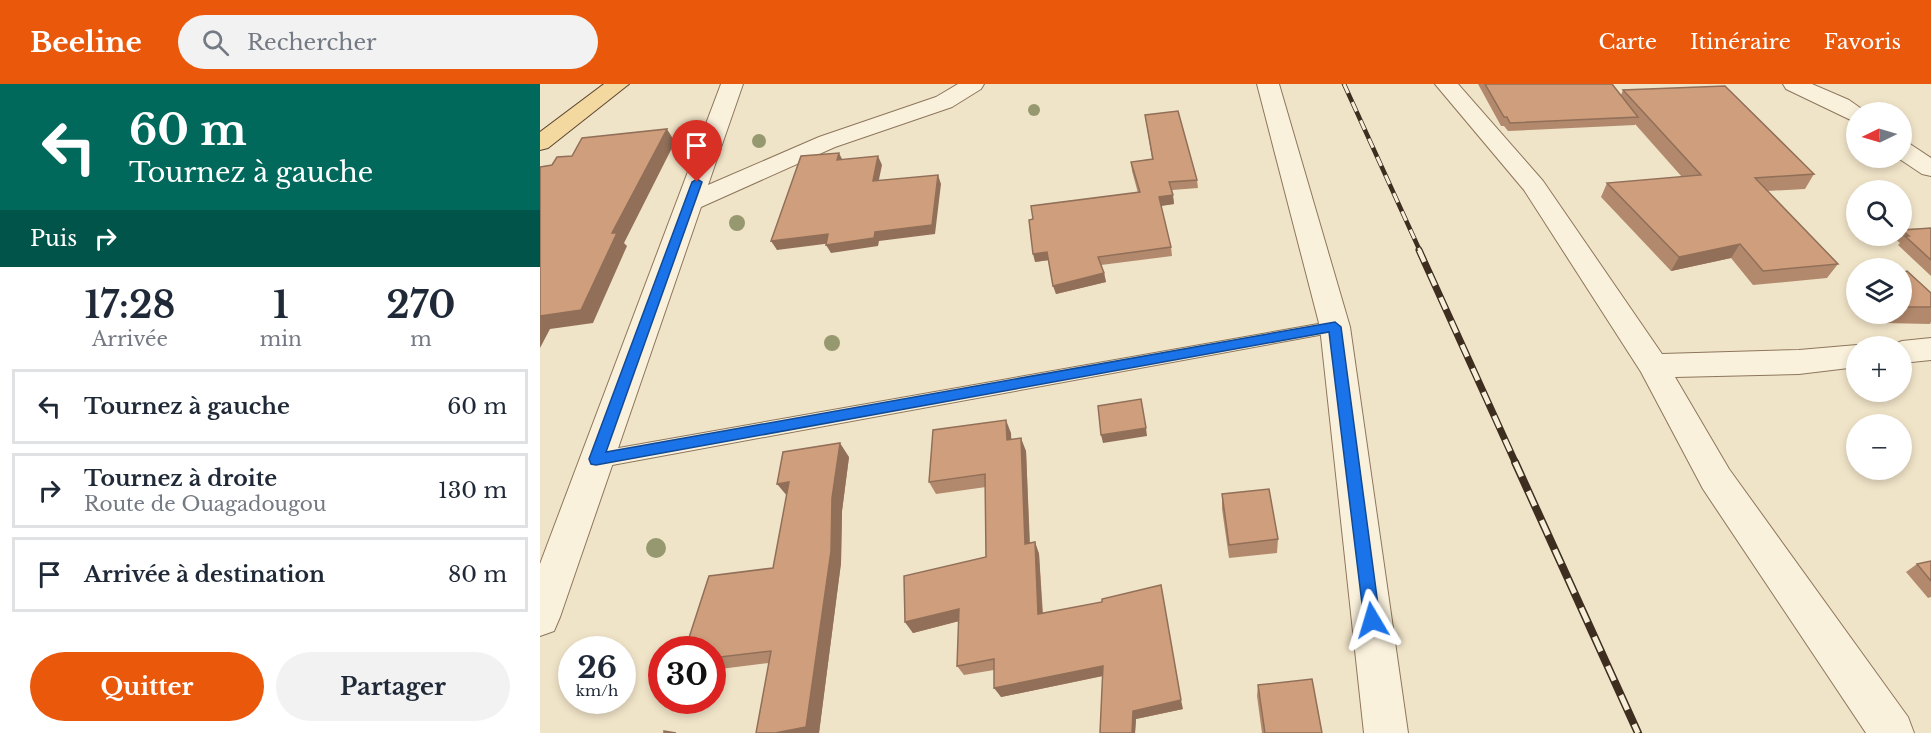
<!DOCTYPE html>
<html lang="fr">
<meta charset="utf-8">
<style>
:root{--surface:#fff;--page:#f2f2f3;--text:#1f2937;--muted:#747a83;--line:#e0e1e3;--accent:#ea580c}
body{margin:0;font-family:"Libre Baskerville",serif;background:var(--page);color:var(--text);height:100vh;display:flex;flex-direction:column;font-size:22px;white-space:nowrap}
*{box-sizing:border-box;margin:0}
p{font-size:20px;color:var(--muted)}
.icon{flex:none;width:33px;height:33px;fill:none;stroke:currentColor;stroke-width:2;stroke-linecap:round;stroke-linejoin:round}
.map{position:relative;flex:1;overflow:hidden}
.sheet{display:flex;flex-direction:column;background:var(--surface);width:540px}
.sheet>*{flex:none}
.banner{background:#00695c;color:#fff;overflow:hidden}
.needle{width:39px;rotate:265deg}
.controls{position:absolute;left:1306px;top:18px;display:grid;gap:12px}
.controls a{display:grid;place-items:center;width:66px;height:66px;border-radius:50%;background:var(--surface);box-shadow:0 3px 9px #0003;font-size:30px}
.speed{position:absolute;left:18px;top:552px;display:flex;gap:12px;font-size:30px;font-weight:700;text-align:center}
.speed>*{display:grid;place-content:center;width:78px;height:78px;border-radius:50%;background:var(--surface);box-shadow:0 3px 9px #0003;line-height:1}
.speed small{font-size:15px;font-weight:400}
.speed .limit{border:9px solid #d22;background:#fff;color:#111}
.pin{position:absolute;display:grid;place-items:center;width:51px;height:51px;color:#fff;margin:-62px -26px;border-radius:50% 50% 50% 0;rotate:-45deg;box-shadow:0 0 6px #0007}
.pin .icon{rotate:45deg}
.me{position:absolute;width:66px;margin:-33px;rotate:353deg;stroke-linejoin:round;filter:drop-shadow(0 0 4px #0008)}
.turn{display:flex;align-items:center;gap:21px;height:126px;padding:0 30px;font-size:27px}
.turn .icon{width:78px;height:78px;stroke-width:2.5}
.turn b{display:block;font-size:42px;line-height:51px}
.then{display:flex;align-items:center;height:57px;padding:0 30px;background:#0003;gap:12px;font-size:22px}
.eta{display:flex;justify-content:space-evenly;align-items:center;height:102px;text-align:center}
.eta b{font-size:36px;font-weight:700;line-height:42px}
.primary-button{display:flex;gap:12px;margin-top:auto;padding:12px 30px}
.primary-button a{flex:1;height:69px;border-radius:36px;background:var(--accent);color:#fff;font-size:24px;font-weight:700;line-height:69px;text-align:center}
.primary-button a+a{background:var(--page);color:var(--text)}
ul{padding:0;list-style:none}
li{display:flex;align-items:center;gap:18px;height:75px;margin:0 12px 9px;padding:0 18px;border:3px solid var(--line);border-radius:0px}
li div{flex:1}
li b{display:block;font-size:22px}
li em{font-style:normal}
header{display:flex;align-items:center;gap:36px;box-sizing:border-box;height:84px;padding:0 30px;background:var(--accent);color:#fff}
header strong{font-size:28px}
nav{display:flex;gap:33px;margin-inline-start:auto;font-size:21px}
.search{width:420px;height:54px;background:var(--page);display:flex;align-items:center;gap:15px;box-sizing:border-box;padding:0 21px;border-radius:33px;color:var(--muted);font-size:22px}
main{display:flex;flex:1;min-height:0}
.map>svg:first-child{display:block}
.lines{fill:none;stroke-linecap:round;stroke-linejoin:round}
.service-casing{stroke:#8d765c;stroke-width:2}
.minor-casing{stroke:#8d765c;stroke-width:2}
.primary-casing{stroke:#5b4430;stroke-width:2}
.service{fill:#faf1dc;fill-rule:evenodd}
.minor{fill:#faf1dc;fill-rule:evenodd}
.primary{fill:#f3d9a0;fill-rule:evenodd}
.rail-far2-casing{stroke:#3d2e20;stroke-width:4.5}
.rail-far1-casing{stroke:#3d2e20;stroke-width:7}
.rail-casing{stroke:#3d2e20;stroke-width:8}
.rail-far2{stroke:#f7eed8;stroke-width:3;stroke-dasharray:10;stroke-linecap:butt}
.rail-far1{stroke:#f7eed8;stroke-width:4.5;stroke-dasharray:13;stroke-linecap:butt}
.rail{stroke:#f7eed8;stroke-width:5;stroke-dasharray:16;stroke-linecap:butt}
.tree{fill:#96986f}
.wall{fill:#b2896c}
.shaded-wall{fill:#916f58}
.building{fill:#cf9f7d;stroke:#916f58;stroke-width:1.5}
.route{fill:#1a73e8;stroke:#114b97;stroke-width:1.5}
</style>
<header>
<strong>Beeline</strong>
<div class="search"><svg class="icon" aria-label="search" viewBox="0 0 24 24"><circle cx="10" cy="10" r="6"/><path d="M15 15l6 6"/></svg>Rechercher</div>
<nav><a>Carte</a><a>Itinéraire</a><a>Favoris</a></nav>
</header>
<main>
<section class="sheet">
<div class="banner">
<div class="turn"><svg class="icon" aria-label="left" viewBox="0 0 24 24"><path d="M17 20v-9H6M10 6l-5 5 5 5"/></svg><div><b>60 m</b>Tournez à gauche</div></div>
<div class="then">Puis<svg class="icon" aria-label="right" viewBox="0 0 24 24"><path d="M7 20v-9h11M14 6l5 5-5 5"/></svg></div>
</div>
<div class="eta">
<div><b>17:28</b><p>Arrivée</p></div>
<div><b>1</b><p>min</p></div>
<div><b>270</b><p>m</p></div>
</div>
<ul>
<li><svg class="icon" aria-label="left" viewBox="0 0 24 24"><path d="M17 20v-9H6M10 6l-5 5 5 5"/></svg><div><b>Tournez à gauche</b></div><em>60 m</em></li>
<li><svg class="icon" aria-label="right" viewBox="0 0 24 24"><path d="M7 20v-9h11M14 6l5 5-5 5"/></svg><div><b>Tournez à droite</b><p>Route de Ouagadougou</p></div><em>130 m</em></li>
<li><svg class="icon" aria-label="arrive" viewBox="0 0 24 24"><path d="M6 21V4h12l-3 4 3 4H6"/></svg><div><b>Arrivée à destination</b></div><em>80 m</em></li>
</ul>
<div class="primary-button"><a>Quitter</a><a>Partager</a></div>
</section>
<div class="map">
<svg width="1391" height="649" viewBox="0 0 1391 649">
<rect width="100%" height="100%" fill="#f0e4c8"/>
<g class="lines">
<g class="service-casing">
<polygon id="service" points="795,237 801,239 804,243 801,247 56,384 49,382 46,376 49,370 56,368"/>
</g>
<g class="minor-casing">
<g id="minor">
<polygon points="181,0 203,0 168,101 279,53 396,13 418,0 444,0 441,5 412,23 295,63 161,123 20,533 14,547 0,552 0,480"/>
<polygon points="717,0 739,0 810,243 868,649 824,649 780,243"/>
<polygon points="895,0 918,0 1003,97 1122,270 1259,266 1317,261 1323,262 1317,262 1317,283 1259,290 1135,293 1189,385 1368,633 1374,649 1326,649 1163,405 1101,288 984,106"/>
<polygon points="1243,0 1272,0 1309,16 1326,28 1317,28 1317,39 1246,5"/>
<polygon points="1362,58 1370,60 1391,74 1391,92 1382,90 1358,74 1362,74"/>
<polygon points="1391,254 1391,276 1362,279 1362,262 1350,262 1362,257"/>
</g>
</g>
<g class="primary-casing">
<polygon id="primary" points="64,0 89,0 8,64 0,66 0,48"/>
</g>
<use href="#service" class="service"/>
<use href="#minor" class="minor"/>
<use href="#primary" class="primary"/>
<g class="rail-far2-casing">
<polyline id="rail-far2" points="804,0 880,167"/>
</g>
<g class="rail-far1-casing">
<polyline id="rail-far1" points="879,166 976,380"/>
</g>
<g class="rail-casing">
<polyline id="rail" points="975,378 1098,649"/>
</g>
<use href="#rail-far2" class="rail-far2"/>
<use href="#rail-far1" class="rail-far1"/>
<use href="#rail" class="rail"/>
</g>
<g class="tree">
<circle cx="494" cy="26" r="6"/>
<circle cx="219" cy="57" r="7"/>
<circle cx="197" cy="139" r="8"/>
<circle cx="292" cy="259" r="8"/>
<circle cx="116" cy="464" r="10"/>
</g>
<g class="wall">
<polygon points="938,0 1072,0 1081,11 1083,6 1274,90 1265,105 1227,107 1298,180 1287,194 1213,201 1191,174 1131,187 1061,113 1067,99 1142,93 1095,40 1095,41 968,47 964,42 961,42"/>
<polygon points="605,31 657,96 658,104 632,106 634,120 621,122 631,163 632,172 561,181 564,189 566,198 516,210 509,176 495,178 598,109 592,87 591,78 612,75"/>
<polygon points="1391,144 1391,192 1358,161 1360,159 1354,154 1356,152 1362,152 1362,145"/>
<polygon points="1362,189 1391,209 1391,238 1390,240 1343,239 1332,230 1362,230"/>
<polygon points="471,349 471,355 486,367 490,459 495,458 499,470 503,529 643,625 596,635 595,649 560,649 563,592 461,613 454,586 424,591 417,582 419,537 373,549 365,538 446,473 446,403 396,410 389,398"/>
<polygon points="309,373 302,427 301,479 279,649 216,649 229,579 172,586 172,566 233,484"/>
<polygon points="682,410 738,455 737,469 689,474 682,425"/>
<polygon points="1391,477 1391,513 1388,514 1366,488 1377,480"/>
<polygon points="718,601 782,649 722,649 717,612"/>
</g>
<g class="shaded-wall">
<polygon points="127,45 135,58 84,159 87,162 53,239 10,245 0,264 0,232"/>
<polygon points="299,69 303,77 297,76"/>
<polygon points="338,72 342,81 337,105 333,97"/>
<polygon points="398,91 401,100 395,150 339,157 338,162 291,169 286,161 335,148"/>
<polygon points="633,111 634,120 620,122 619,113"/>
<polygon points="288,150 292,159 237,166 231,157"/>
<polygon points="1200,160 1191,174 1131,187 1139,173"/>
<polygon points="507,168 509,176 495,178 493,170"/>
<polygon points="564,189 566,198 516,210 513,202"/>
<polygon points="466,336 471,349 472,369 467,356"/>
<polygon points="606,344 607,352 563,359 561,351"/>
<polygon points="481,354 486,367 490,471 485,460"/>
<polygon points="300,359 309,373 302,427 301,479 279,649 235,649"/>
<polygon points="249,398 248,413 237,400"/>
<polygon points="495,458 499,470 503,541 498,530"/>
<polygon points="419,525 427,535 373,549 365,538"/>
<polygon points="563,582 567,591 461,613 454,604"/>
<polygon points="641,616 643,625 596,635 595,649 592,649 593,627"/>
</g>
<g class="building">
<polygon points="945,0 1072,0 1098,33 970,39 967,33 964,33"/>
<polygon points="1185,2 1274,90 1215,94 1298,180 1223,187 1200,160 1139,173 1067,99 1161,91 1083,6"/>
<polygon points="638,27 657,96 629,98 633,111 619,113 631,163 558,173 564,189 513,202 507,168 493,170 489,136 493,135 491,122 600,108 591,78 613,75 605,31"/>
<polygon points="127,45 72,149 77,149 41,226 0,232 0,83 12,81 17,73 32,72 42,54"/>
<polygon points="299,69 297,76 338,72 333,97 398,91 392,141 335,148 334,154 286,161 288,150 231,157 261,72"/>
<polygon points="1391,144 1391,176 1365,152 1369,152 1362,146"/>
<polygon points="1367,187 1391,209 1391,223 1362,223 1362,189"/>
<polygon points="601,315 606,344 561,351 558,322"/>
<polygon points="466,336 467,356 481,354 485,460 495,458 498,530 562,518 562,515 621,501 641,616 593,627 592,649 560,649 563,582 454,604 454,575 417,582 419,525 365,538 364,492 446,473 445,390 389,398 393,346"/>
<polygon points="300,359 292,414 291,467 266,643 235,649 216,649 231,567 172,574 172,566 145,566 169,492 233,484 249,398 237,400 243,368"/>
<polygon points="729,405 738,455 689,461 682,410"/>
<polygon points="1391,477 1391,497 1377,480"/>
<polygon points="772,595 782,649 725,649 718,601"/>
<polygon points="124,647 136,649 124,649"/>
</g>
<polygon class="route" points="157,95 162,98 66,368 795,238 801,243 840,536 838,542 832,544 826,542 824,536 789,248 56,381 51,380 49,375 152,98"/>
</svg>
<div class="controls">
<a><svg class="needle" viewBox="-14 -14 28 28"><path d="M0-13l5 13h-10z" fill="#e53935"/><path d="M0 13l5-13h-10z" fill="#747a83"/></svg></a>
<a><svg class="icon" aria-label="search" viewBox="0 0 24 24"><circle cx="10" cy="10" r="6"/><path d="M15 15l6 6"/></svg></a>
<a><svg class="icon" aria-label="layers" viewBox="0 0 24 24"><path d="M12 4l9 5-9 5-9-5zM3 14l9 5 9-5"/></svg></a>
<a>+</a>
<a>−</a>
</div>
<div class="speed"><div>26<small>km/h</small></div><div class="limit">30</div></div>
<div class="pin" style="left:157px;top:98px;background:#d93025"><svg class="icon" aria-label="arrive" viewBox="0 0 24 24"><path d="M6 21V4h12l-3 4 3 4H6"/></svg></div>
<svg class="me" style="left:832px;top:536px" viewBox="-20 -20 40 40"><path d="M0-17L14 15 0 8-14 15z" fill="#1a73e8" stroke="#fff" stroke-width="4"/></svg>
</div>
</main>
